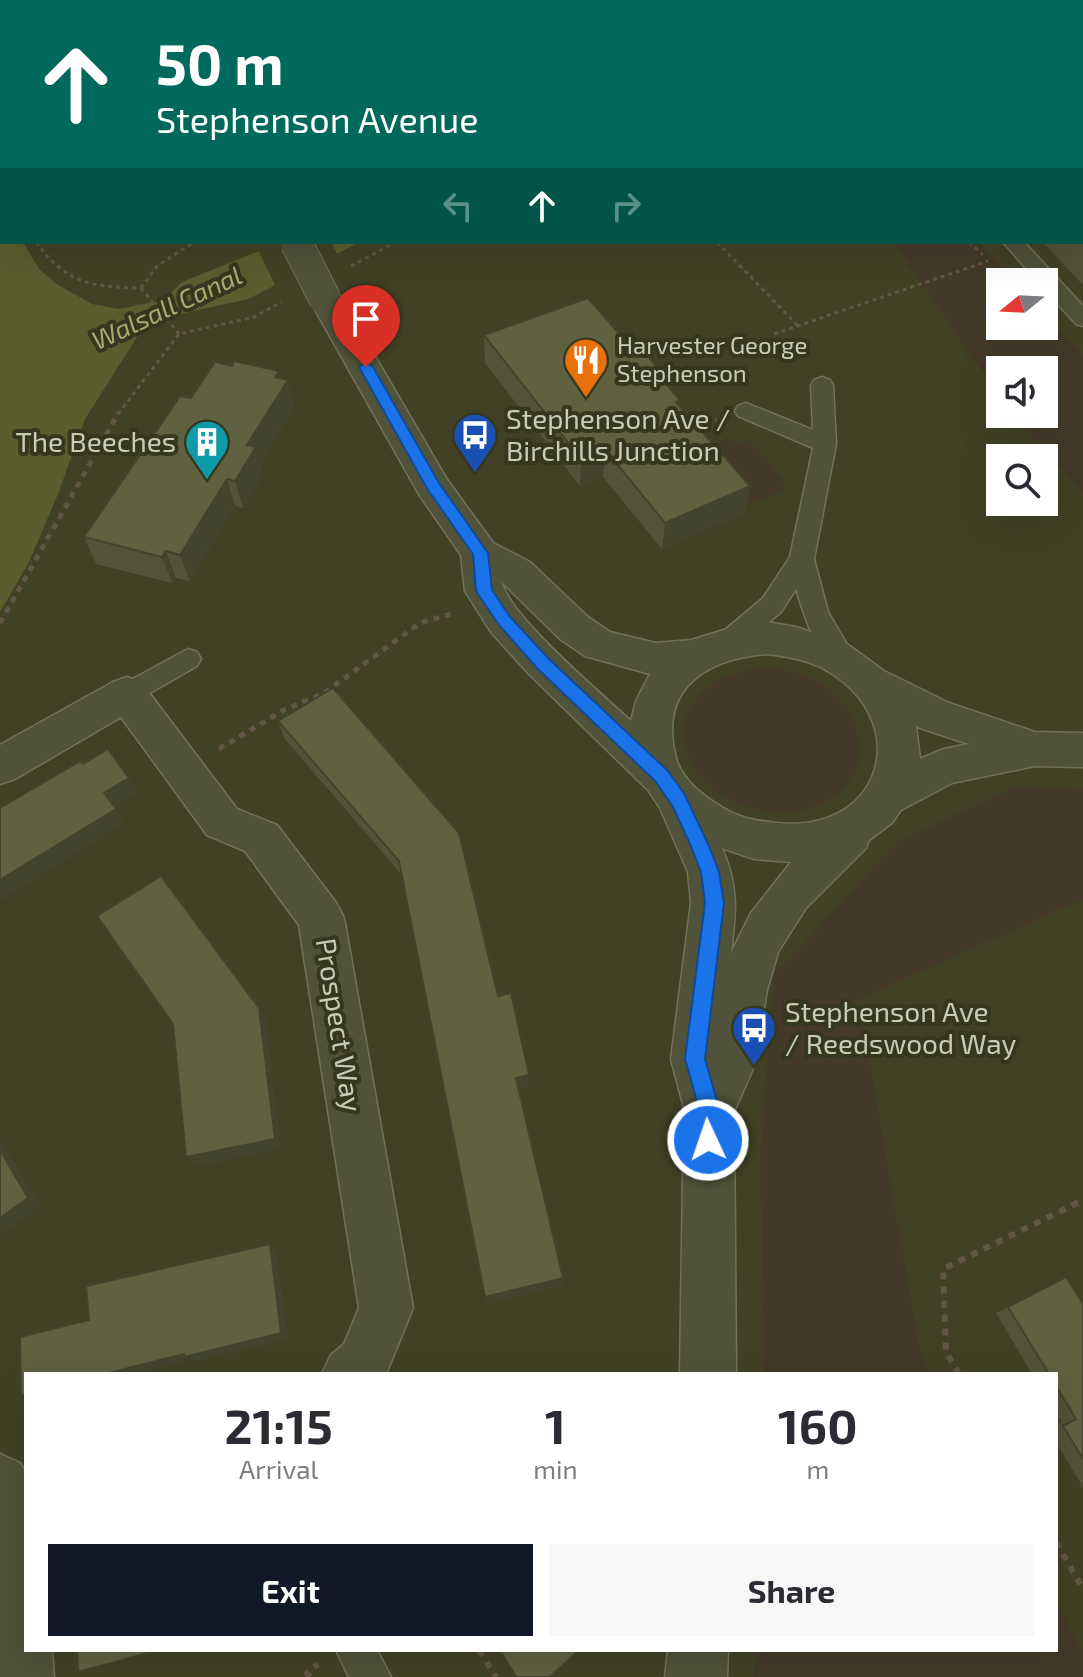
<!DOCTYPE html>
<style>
:root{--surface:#fff;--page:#f7f7f7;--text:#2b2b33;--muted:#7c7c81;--accent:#111827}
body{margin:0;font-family:"Exo 2",sans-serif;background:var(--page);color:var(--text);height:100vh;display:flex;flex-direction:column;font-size:30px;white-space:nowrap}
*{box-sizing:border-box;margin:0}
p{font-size:26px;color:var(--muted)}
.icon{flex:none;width:44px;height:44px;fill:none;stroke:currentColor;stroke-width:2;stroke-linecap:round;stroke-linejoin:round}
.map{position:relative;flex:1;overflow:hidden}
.panel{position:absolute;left:24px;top:1372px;width:1034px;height:280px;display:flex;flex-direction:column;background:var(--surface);border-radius:0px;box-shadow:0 8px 32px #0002}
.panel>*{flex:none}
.top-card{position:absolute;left:0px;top:0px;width:1084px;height:244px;box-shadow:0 8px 32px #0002;background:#00695c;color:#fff;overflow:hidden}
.needle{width:52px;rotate:252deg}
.controls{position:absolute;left:986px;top:268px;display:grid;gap:16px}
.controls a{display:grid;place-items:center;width:72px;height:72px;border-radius:0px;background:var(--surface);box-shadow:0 8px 32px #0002;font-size:40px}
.pin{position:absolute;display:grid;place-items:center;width:68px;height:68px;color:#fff;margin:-82px -34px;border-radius:50% 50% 50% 0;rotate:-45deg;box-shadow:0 0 8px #0007}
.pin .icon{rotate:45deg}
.me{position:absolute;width:88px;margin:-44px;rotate:357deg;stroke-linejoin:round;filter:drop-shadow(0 0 6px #0008)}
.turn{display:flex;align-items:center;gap:28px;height:168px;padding:0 24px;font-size:36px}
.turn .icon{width:104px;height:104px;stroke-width:2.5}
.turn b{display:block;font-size:56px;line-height:68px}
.lanes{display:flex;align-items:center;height:76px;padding:0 24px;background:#0003;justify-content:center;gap:40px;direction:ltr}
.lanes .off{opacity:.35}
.eta{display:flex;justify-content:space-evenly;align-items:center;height:136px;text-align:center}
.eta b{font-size:48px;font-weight:700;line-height:56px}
.cta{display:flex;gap:16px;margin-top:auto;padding:16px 24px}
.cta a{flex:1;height:92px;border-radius:0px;background:var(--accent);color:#fff;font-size:32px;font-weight:700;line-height:92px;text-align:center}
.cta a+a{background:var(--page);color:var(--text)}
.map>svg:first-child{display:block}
.green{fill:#453929}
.water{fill:#5a5d2e}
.pier{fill:#414225}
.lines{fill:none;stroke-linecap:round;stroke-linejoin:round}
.service-casing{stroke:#70725a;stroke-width:3}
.minor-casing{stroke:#70725a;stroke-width:3}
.tertiary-casing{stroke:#70725a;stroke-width:3}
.trunk-casing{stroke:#5d5f47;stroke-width:3}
.path-far2{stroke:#625647;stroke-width:3;stroke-dasharray:4 4;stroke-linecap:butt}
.path-far1{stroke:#625647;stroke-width:5;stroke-dasharray:6 6;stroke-linecap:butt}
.path{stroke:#625647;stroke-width:6;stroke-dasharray:7 7;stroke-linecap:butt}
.service{fill:#505239;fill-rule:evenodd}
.minor{fill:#505239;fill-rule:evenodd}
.tertiary{fill:#505239;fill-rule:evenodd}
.trunk{fill:#646468;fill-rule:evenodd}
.tertiary-bridge-casing{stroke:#70725a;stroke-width:33;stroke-linecap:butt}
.tertiary-bridge{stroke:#505239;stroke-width:31}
.wall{fill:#525338}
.shaded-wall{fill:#42442e}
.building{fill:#5f6141;stroke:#42442e;stroke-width:2}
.route{fill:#1a73e8;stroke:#114b97;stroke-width:2}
.labels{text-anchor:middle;stroke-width:8;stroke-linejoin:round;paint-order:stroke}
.far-poi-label{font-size:24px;fill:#caccb6;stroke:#35371e;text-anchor:start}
.far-water-label{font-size:26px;font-style:italic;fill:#a9ac6e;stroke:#35371e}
.poi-label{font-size:28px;fill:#caccb6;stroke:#35371e;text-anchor:start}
.street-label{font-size:28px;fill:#caccb6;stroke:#35371e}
</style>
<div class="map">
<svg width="1083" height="1677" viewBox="0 0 1083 1677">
<rect width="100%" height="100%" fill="#414225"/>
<g class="green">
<polygon points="893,242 979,242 1016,282 1000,282 1000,326 1044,326 1044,313 1083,355 1083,493 1014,414 1044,414 1044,370 1000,370 1000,396"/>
<polygon points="726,439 740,443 749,440 785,481 782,491 741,508 692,453"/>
<path d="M771 667C789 671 807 674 823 685 859 707 875 762 839 793 823 807 797 814 776 812 665 803 644 675 771 667Z"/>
<polygon points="1015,786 1083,790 1083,899 859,999 920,1353 931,1374 764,1374 761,1155 773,976 897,843"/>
<polygon points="1056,1602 1083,1651 1083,1677 753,1677 757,1650 1056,1650"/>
</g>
<polygon class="water" points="0,201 2,242 23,242 39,269 58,285 92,304 119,309 164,300 182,282 281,242 360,242 248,299 185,313 139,334 85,419 58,494 29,562 0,612"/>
<polygon class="pier" points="271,242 331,242 339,257 277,289 257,248"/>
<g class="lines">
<g class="service-casing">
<g id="service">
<rect x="0" y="36" width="2" height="10"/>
<rect x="0" y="83" width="2" height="12"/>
<polygon points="1003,242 1024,242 1083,306 1083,326 1076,324 1044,289 1044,282 1038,282"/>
<path d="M822 377 830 380 833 385 836 444 814 559 828 612 856 660 852 667C846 669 839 671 833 666 816 652 802 609 796 589L781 612 737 649 728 652 719 649 715 642 719 635 763 598 790 557 813 448 738 416 735 411 738 406 746 403 813 430 811 385 814 380Z"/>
<polygon points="188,649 197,652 201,659 197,666 136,701 127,705 118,701 114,694 118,687"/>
<polygon points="336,1650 377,1650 391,1677 349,1677"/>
</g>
</g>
<g class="minor-casing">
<g id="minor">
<polygon points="127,677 141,682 237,809 277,825 337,904 344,918 413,1308 386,1374 322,1374 331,1355 344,1344 359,1308 299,925 245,851 207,835 121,717 15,779 0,784 0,745 113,682"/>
<polygon points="0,1454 20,1463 26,1473 26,1650 52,1650 54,1677 0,1677"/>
</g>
</g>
<g class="tertiary-casing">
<g id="tertiary">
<path d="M325 288 337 291 446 478 493 543 530 562 588 617 610 632 656 643 691 640 744 624 767 622 796 627 847 644 884 671 949 703 1035 732 1083 733V767L1035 766 952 783 901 810 892 823 869 840 866 848 806 908 778 952 767 990 755 1064 734 1112 736 1374H680L684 1108 671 1059 691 903 688 872 660 808 648 790 529 674 491 632 465 591 461 555 420 496 309 299 313 291ZM502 582 560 639 585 656 650 674 636 701 631 721C604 696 508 615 502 582ZM767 654C785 656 803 659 820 667 915 715 887 834 777 823 759 821 742 819 725 809 706 798 682 781 676 758 658 688 706 659 767 654ZM916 726 920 728 969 744 944 749 920 759ZM722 848 754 859 791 862 751 913 731 953C736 912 739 887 722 848Z"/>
<polygon points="668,1650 728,1650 727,1677 665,1677"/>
</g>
</g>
<g class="trunk-casing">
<polygon id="trunk" points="2,117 2,135 0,136 0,118"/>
</g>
<g class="path-far2">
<polyline points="903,2 908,0"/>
<polyline points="0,186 2,189"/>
<path d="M36 242C66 284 92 287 141 288"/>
<polyline points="717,242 798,326"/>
<polyline points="969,242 983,255"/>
<polyline points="351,266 396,242"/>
<polyline points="141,288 157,266 194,242"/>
<polyline points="141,288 179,334"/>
<polyline points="774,334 988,261"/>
<polyline points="118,414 179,334 254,317 282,302"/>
</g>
<g class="path-far1">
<polyline points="693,429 717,420"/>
<polyline points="0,623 119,412"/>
<polyline points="219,749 282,711 324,693 420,623 451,614"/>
</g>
<g class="path">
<polyline points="959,1374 946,1352 943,1269 1083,1200"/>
<polyline points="1056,1542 1083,1589"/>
<polyline points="479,1650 496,1677"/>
<polyline points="310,1677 307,1673 318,1664"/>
</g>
<use href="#service" class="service"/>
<use href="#minor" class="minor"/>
<use href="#tertiary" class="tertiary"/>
<use href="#trunk" class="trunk"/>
<g class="tertiary-bridge-casing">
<polyline id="tertiary-bridge" points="296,242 325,299"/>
</g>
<use href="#tertiary-bridge" class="tertiary-bridge"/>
</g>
<g class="wall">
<polygon points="16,0 132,0 132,2 18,2"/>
<polygon points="1082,40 1083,40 1083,285 1043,242 1082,242"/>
<polygon points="484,335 623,338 639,351 671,382 670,389 679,406 750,486 745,513 662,549 603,477 580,486 485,363"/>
<polygon points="281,378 288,380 294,408 260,464 263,474 243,508 235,506 190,581 176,578 172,583 96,564 84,537 191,398"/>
<polygon points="333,688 498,996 529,1087 519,1089 562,1285 487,1303 402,875 284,738 278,721"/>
<polygon points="1066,1277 1083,1304 1083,1487 1056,1442 1056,1425 1061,1422 1056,1414 1056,1374 1032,1374 996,1313"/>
</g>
<g class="shaded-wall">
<polygon points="72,0 132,0 132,2 66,2"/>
<polygon points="279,371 283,388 288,380 294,408 260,464 263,474 243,508 235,481 247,445 275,377"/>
<polygon points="605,449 603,477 580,486 581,459"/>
<polygon points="227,479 235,506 190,581 180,555"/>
<polygon points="750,486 745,513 662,549 665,523"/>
<polygon points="166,551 176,578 172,583 162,557"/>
<polygon points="129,778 138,793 113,809 104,793"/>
<polygon points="116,809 124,824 0,901 0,880"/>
<polygon points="259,1008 266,1020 281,1149 195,1167 186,1157"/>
<polygon points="529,1075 529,1087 517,1089 516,1078"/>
<polygon points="0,1138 41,1206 0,1236"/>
<polygon points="270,1244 277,1252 288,1339 194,1362 190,1360 135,1374 105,1374"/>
<polygon points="563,1278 562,1285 487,1303 485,1297"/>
</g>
<g class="building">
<polygon points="41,0 72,0 66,2 43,2"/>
<polygon points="1082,40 1083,40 1083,237 1082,236"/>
<polygon points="588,298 623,338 626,337 639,351 642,350 671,382 666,384 680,400 676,402 750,486 665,523 605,449 581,459 484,335"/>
<polygon points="234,361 279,371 275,377 288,380 247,445 256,447 235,481 227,479 180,555 166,551 162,557 84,537 180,396 191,398 215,362 232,366"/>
<polygon points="333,688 459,833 498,996 511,993 529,1075 516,1078 563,1278 485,1297 399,861 278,721"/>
<polygon points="108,749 129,778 104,793 116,809 0,880 0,808 80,761 83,764"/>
<polygon points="161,876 259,1008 275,1139 186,1157 173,1024 97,916"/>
<polygon points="0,1150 28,1198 0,1218"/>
<polygon points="270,1244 281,1333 184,1357 184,1354 105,1374 26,1374 26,1394 21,1395 20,1337 89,1320 86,1286"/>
<polygon points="1066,1277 1083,1304 1083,1459 1063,1426 1076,1419 1056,1386 1056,1374 1049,1374 1008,1307"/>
<polygon points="77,1650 159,1650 78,1672"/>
<polygon points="500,1650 579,1650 550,1677 516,1677"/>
</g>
<polygon class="route" points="366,362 373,367 439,483 488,553 492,590 510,617 549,659 668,771 685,795 708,844 719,872 724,903 705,1059 719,1108 716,1147 708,1150 701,1147 698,1140 699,1108 685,1059 705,903 701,872 690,844 672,805 655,781 537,668 499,625 476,591 473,554 428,490 359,367"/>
<defs>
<g id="restaurant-pin" transform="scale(2.3)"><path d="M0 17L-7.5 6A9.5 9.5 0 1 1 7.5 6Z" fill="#e8710a" stroke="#35371e"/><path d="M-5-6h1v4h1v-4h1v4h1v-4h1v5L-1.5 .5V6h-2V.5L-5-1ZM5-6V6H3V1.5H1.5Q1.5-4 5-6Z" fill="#fff"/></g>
<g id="bus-pin" transform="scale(2.3)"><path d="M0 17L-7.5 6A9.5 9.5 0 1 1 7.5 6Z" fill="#1a4fb4" stroke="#35371e"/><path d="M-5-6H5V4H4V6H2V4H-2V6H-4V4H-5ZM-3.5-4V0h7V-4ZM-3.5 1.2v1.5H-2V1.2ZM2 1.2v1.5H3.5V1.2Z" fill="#fff"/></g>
<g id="building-pin" transform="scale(2.3)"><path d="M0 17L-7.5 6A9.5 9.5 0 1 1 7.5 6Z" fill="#0f9aa8" stroke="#35371e"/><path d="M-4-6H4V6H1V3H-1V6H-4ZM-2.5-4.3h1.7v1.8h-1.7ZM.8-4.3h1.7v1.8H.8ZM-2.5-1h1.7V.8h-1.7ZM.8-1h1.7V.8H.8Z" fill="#fff"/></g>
</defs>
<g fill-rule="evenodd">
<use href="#restaurant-pin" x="586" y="360"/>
<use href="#bus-pin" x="475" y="435"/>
<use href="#building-pin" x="207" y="442"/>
<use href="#bus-pin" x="754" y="1028"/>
</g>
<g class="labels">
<g class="far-poi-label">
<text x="617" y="354">Harvester George<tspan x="617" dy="28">Stephenson</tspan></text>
</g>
<g class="far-water-label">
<text transform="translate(167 308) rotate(-25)" y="9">Walsall Canal</text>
</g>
<g class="poi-label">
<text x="506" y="429">Stephenson Ave /<tspan x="506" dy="32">Birchills Junction</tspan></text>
<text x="176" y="452" text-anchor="end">The Beeches</text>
<text x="785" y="1022">Stephenson Ave<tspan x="785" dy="32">/ Reedswood Way</tspan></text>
</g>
<g class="street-label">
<text transform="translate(339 1025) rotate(81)" y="10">Prospect Way</text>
</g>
</g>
</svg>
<div class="controls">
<a><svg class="needle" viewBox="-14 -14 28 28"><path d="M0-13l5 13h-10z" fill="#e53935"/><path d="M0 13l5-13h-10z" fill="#7c7c81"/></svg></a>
<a><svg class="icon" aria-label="sound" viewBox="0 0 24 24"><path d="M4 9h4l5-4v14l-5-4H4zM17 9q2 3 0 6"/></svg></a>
<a><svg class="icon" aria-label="search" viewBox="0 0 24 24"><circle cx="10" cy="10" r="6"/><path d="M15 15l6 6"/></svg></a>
</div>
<div class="pin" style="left:366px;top:367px;background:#d93025"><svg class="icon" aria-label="arrive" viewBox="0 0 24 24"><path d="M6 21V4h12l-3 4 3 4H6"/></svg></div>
<svg class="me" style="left:708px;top:1140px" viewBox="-20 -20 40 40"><circle r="17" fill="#1a73e8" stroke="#fff" stroke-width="3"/><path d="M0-11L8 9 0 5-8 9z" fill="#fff"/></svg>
<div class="top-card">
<div class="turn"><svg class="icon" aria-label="ahead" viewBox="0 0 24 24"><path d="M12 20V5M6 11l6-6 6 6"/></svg><div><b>50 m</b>Stephenson Avenue</div></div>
<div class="lanes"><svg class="icon off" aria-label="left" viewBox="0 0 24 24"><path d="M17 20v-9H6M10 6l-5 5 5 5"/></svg><svg class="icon" aria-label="ahead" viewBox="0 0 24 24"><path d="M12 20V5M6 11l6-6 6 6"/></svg><svg class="icon off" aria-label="right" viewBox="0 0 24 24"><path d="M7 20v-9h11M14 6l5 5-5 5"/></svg></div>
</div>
<section class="panel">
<div class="eta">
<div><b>21:15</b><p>Arrival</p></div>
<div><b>1</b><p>min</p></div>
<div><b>160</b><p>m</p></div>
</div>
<div class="cta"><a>Exit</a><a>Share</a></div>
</section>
</div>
